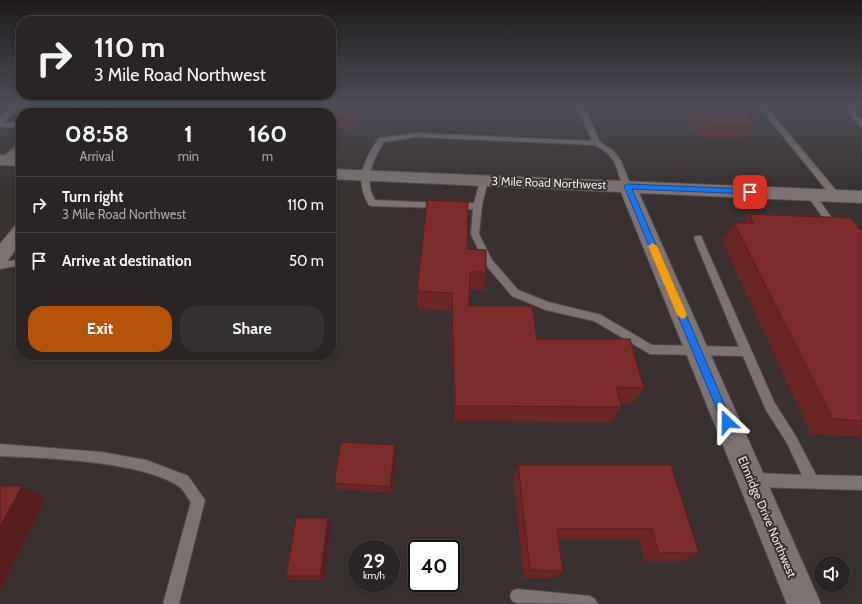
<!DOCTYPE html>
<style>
:root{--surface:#2a2524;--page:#363131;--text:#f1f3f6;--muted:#a5a5a6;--line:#464241;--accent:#b45309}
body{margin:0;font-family:Cabin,sans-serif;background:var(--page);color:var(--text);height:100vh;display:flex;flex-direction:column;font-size:15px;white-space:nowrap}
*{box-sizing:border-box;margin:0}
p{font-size:13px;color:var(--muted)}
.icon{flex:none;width:22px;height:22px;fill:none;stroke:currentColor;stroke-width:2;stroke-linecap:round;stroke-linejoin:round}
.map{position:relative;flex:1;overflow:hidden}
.drawer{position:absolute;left:16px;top:108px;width:320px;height:252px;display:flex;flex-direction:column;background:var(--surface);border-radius:16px;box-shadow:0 2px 6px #0003,0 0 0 1px var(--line)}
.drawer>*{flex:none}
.guide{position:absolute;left:16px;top:16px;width:320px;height:84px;border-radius:16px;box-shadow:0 2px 6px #0003,0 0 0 1px var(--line);background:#2a2524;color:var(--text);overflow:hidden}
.controls{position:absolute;left:814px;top:556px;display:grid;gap:8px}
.controls a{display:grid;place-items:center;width:36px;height:36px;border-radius:50%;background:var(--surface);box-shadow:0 2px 6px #0003,0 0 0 1px var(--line);font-size:20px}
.speed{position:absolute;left:348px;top:540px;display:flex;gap:8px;font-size:20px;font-weight:700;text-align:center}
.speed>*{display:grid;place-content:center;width:52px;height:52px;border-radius:50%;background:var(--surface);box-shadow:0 2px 6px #0003,0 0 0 1px var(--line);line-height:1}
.speed small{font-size:10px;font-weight:400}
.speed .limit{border:2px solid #111;border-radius:6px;background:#fff;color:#111}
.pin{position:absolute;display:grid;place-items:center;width:34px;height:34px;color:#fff;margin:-17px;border-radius:8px;box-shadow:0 2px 6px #0006}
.me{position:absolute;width:44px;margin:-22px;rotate:337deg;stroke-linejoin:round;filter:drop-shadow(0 0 3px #0008)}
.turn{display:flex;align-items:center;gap:14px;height:84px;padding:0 12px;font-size:18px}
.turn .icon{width:52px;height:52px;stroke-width:2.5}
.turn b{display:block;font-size:28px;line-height:34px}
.eta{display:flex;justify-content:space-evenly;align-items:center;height:68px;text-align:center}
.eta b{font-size:24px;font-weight:800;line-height:28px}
.action{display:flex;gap:8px;margin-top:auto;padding:8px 12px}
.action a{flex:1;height:46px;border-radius:16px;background:var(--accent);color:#fff;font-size:16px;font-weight:800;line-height:46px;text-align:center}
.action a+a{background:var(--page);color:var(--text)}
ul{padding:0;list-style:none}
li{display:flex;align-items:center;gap:12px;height:56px;padding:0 12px;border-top:1px solid var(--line)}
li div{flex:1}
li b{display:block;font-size:15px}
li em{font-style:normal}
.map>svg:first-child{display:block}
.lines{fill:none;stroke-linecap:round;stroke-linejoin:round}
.lane-casing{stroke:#554e4e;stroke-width:2}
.street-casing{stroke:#554e4e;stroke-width:2}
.secondary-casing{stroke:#554e4e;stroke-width:2}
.lane{fill:#7c7372;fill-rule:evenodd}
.street{fill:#7c7372;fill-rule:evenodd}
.secondary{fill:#7c7372;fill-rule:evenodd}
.wall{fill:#6c2525}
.shaded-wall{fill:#581e1e}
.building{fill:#7d2b2b;stroke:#581e1e}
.route{fill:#1a73e8;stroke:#114b97}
.slow{fill:#f59e0b}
.labels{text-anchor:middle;stroke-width:4;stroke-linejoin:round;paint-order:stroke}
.street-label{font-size:12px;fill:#ece6e6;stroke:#383130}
</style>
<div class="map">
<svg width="862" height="604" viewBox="0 0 862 604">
<rect width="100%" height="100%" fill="#383130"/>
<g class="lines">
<g class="lane-casing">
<g id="lane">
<polygon points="16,104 23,104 3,123 21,123 21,127 0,127 0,118"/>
<polygon points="47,104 54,104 46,113 39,113"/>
<polygon points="77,104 84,104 77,113 70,113"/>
<polygon points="107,104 114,104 107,113 100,113"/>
<polygon points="143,104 150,104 144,113 137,113"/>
<path d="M576 104H583L600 142 613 150 621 161 631 186 630 188 627 189C620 186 618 167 613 160 609 153 602 149 595 145L417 137 384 142C373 159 363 181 375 200L439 203 443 206 442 208 372 206 369 205C354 180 364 160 379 138L417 133 592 141Z"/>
<polygon points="757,104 764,104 839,194 840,196 839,198 833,198"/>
<polygon points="841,104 848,104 862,121 862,127 860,126"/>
<polygon points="18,144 21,144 21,150 8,162 2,162 2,158"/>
<polygon points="481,178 487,178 488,180 482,205 479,234 492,260 518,290 548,302 601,315 652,345 739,347 694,238 695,236 701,236 774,402 795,435 816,475 862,476 862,490 754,487 749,485 747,480 749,475 754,473 802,475 787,443 766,410 743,356 650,354 594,321 546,310 512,296 485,264 471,234 473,209 455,210 451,207 455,204 474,203"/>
<polygon points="811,192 814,193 837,225 838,227 837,229 831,229 807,195"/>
<polygon points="21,259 21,265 0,269 0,263"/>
<path d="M0 444 101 452 146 460 188 476 205 500 179 604H163L191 502C187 497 183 488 177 485 138 461 47 458 0 456Z"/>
<polygon points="517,589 590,596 595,599 598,604 517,603 512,601 510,596 512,591"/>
</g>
</g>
<g class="street-casing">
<polygon id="street" points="21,224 21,242 7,262 0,264 0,244 15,226"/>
</g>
<g class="secondary-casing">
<g id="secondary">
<polygon points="0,155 21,156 21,166 0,165"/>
<polygon points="331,169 862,191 862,203 639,193 821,604 787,604 621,192 331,179"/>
</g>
</g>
<use href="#lane" class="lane"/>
<use href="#street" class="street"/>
<use href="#secondary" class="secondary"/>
</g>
<g class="wall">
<polygon points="188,104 467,104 467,109 362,106 355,129 331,128 331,113 249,113 190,111"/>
<polygon points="678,104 754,104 758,110 753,120 755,123 747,137 699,137"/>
<polygon points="749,214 862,229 862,437 811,434 722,241 734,223 743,223"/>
<polygon points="467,249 486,272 484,290 469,290 469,306 537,339 644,388 633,403 620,403 622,407 611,422 454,421 451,310 418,309 417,291"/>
<polygon points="395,445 396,453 392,493 337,489 334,483"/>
<polygon points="518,465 671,465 699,553 682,561 644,561 639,539 558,539 563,571 555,578 524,578 513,478"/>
<polygon points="331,524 324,580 291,580 286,576"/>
</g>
<g class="shaded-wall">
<polygon points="356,104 362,104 362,106 355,129 353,115"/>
<polygon points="395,445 396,453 392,493 390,487"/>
<polygon points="22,486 46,498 0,591 0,527"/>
<polygon points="328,518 331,524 324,580 320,576"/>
</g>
<g class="building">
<polygon points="272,104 356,104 353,115 331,114 331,113 299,113 268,112"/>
<polygon points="693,104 754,104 758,110 745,110 755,123 706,123"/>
<polygon points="427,200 468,202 467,249 486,250 486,272 470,272 469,306 532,306 537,339 630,339 644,388 616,387 622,407 455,406 452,293 417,291"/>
<polygon points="749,214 851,218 859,229 862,229 862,421 833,419 734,223 754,223"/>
<polygon points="341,442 395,445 390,487 334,483"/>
<polygon points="518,465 671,465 699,553 659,553 652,529 557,529 563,571 530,570"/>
<polygon points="0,486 22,486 0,527"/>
<polygon points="296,518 328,518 320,576 286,576"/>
</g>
<linearGradient id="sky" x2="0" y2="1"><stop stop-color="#1f1b1a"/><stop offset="0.55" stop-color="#4d4e59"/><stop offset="1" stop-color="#4d4e59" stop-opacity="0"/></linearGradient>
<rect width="862" height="189" fill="url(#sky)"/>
<polygon class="route" points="627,184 750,189 754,192 750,194 632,189 732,422 731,425 727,427 723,425 722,422 624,186"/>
<polygon class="slow" points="653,243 657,246 687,315 685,318 682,319 677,315 648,246"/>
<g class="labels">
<g class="street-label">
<text transform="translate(549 183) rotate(2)" y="4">3 Mile Road Northwest</text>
<text transform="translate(767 517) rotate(67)" y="4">Elmridge Drive Northwest</text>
</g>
</g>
</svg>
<div class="controls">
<a><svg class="icon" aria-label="sound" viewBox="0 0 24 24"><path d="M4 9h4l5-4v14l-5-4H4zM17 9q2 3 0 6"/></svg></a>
</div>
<div class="speed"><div>29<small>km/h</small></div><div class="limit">40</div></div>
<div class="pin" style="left:750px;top:192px;background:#d93025"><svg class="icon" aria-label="arrive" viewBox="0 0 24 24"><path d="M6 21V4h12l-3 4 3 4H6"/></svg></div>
<svg class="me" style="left:727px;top:422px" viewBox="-20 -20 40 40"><path d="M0-17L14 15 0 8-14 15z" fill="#1a73e8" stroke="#fff" stroke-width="4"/></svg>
<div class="guide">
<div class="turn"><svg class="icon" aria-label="right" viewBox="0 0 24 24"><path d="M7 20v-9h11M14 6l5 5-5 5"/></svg><div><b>110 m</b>3 Mile Road Northwest</div></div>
</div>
<section class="drawer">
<div class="eta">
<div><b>08:58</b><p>Arrival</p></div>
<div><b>1</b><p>min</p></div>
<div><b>160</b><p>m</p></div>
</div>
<ul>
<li><svg class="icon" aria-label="right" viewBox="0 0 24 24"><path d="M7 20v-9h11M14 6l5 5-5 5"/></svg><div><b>Turn right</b><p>3 Mile Road Northwest</p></div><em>110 m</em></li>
<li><svg class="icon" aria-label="arrive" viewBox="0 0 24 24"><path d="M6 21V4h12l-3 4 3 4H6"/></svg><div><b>Arrive at destination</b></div><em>50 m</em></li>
</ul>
<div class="action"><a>Exit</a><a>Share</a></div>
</section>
</div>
